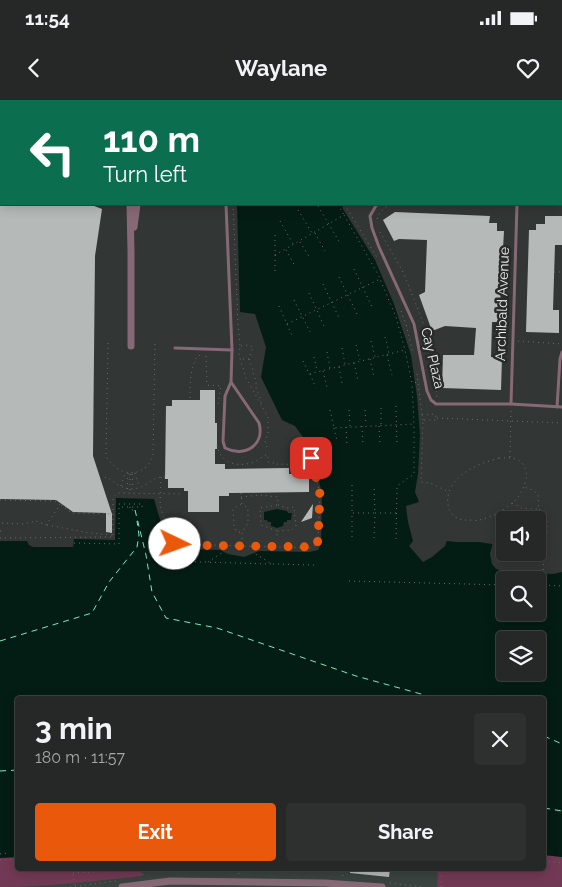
<!DOCTYPE html>
<meta charset="utf-8">
<style>
:root{--surface:#262827;--page:#2e302f;--text:#f1f3f6;--muted:#a4a6a7;--line:#424444;--accent:#ea580c}
body{margin:0;font-family:Raleway,sans-serif;background:var(--page);color:var(--text);height:100vh;display:flex;flex-direction:column;font-size:19px;white-space:nowrap}
*{box-sizing:border-box;margin:0}
p{font-size:16px;color:var(--muted)}
.icon{flex:none;width:28px;height:28px;fill:none;stroke:currentColor;stroke-width:2;stroke-linecap:round;stroke-linejoin:round}
.map{position:relative;flex:1;overflow:hidden}
.drawer{position:absolute;left:15px;top:596px;width:531px;height:175px;display:flex;flex-direction:column;background:var(--surface);border-radius:5px;box-shadow:0 2px 12px #0003,0 0 0 1px var(--line)}
.drawer>*{flex:none}
.top-card{position:absolute;left:0px;top:0px;width:562px;height:105px;box-shadow:0 2px 12px #0003,0 0 0 1px var(--line);background:#0b6e4f;color:#fff;overflow:hidden}
.fabs{position:absolute;left:496px;top:411px;display:grid;gap:10px}
.fabs a{display:grid;place-items:center;width:50px;height:50px;border-radius:5px;background:var(--surface);box-shadow:0 2px 12px #0003,0 0 0 1px var(--line);font-size:25px}
.pin{position:absolute;display:grid;place-items:center;width:42px;height:42px;color:#fff;margin:-21px;border-radius:10px;box-shadow:0 2px 8px #0006}
.me{position:absolute;width:55px;margin:-28px;rotate:93deg;stroke-linejoin:round;filter:drop-shadow(0 0 4px #0008)}
.turn{display:flex;align-items:center;gap:18px;height:105px;padding:0 20px;font-size:22px}
.turn .icon{width:65px;height:65px;stroke-width:2.5}
.turn b{display:block;font-size:35px;line-height:42px}
.round{display:grid;place-items:center;flex:none;width:52px;height:52px;border-radius:5px;background:var(--page)}
.head{display:flex;align-items:center;justify-content:space-between;height:85px;padding:0 20px}
h1{font-size:30px;font-weight:700;line-height:38px}
.cta{display:flex;gap:10px;margin-top:auto;padding:10px 20px}
.cta a{flex:1;height:58px;border-radius:5px;background:var(--accent);color:#fff;font-size:20px;font-weight:700;line-height:58px;text-align:center}
.cta a+a{background:var(--page);color:var(--text)}
.status{display:flex;justify-content:space-between;align-items:center;height:35px;padding:0 25px;background:var(--surface);direction:ltr}
.status svg{height:14px;fill:currentColor}
header{display:flex;justify-content:space-between;align-items:center;height:65px;padding:0 20px;background:var(--surface);font-size:22px;font-weight:700}
.map>svg:first-child{display:block}
.built{fill:#39433f}
.green{fill:#723954}
.water{fill:#041d14;fill-rule:evenodd}
.pier{fill:#323634}
.lines{fill:none;stroke-linecap:round;stroke-linejoin:round}
.stream{stroke:#041d14;stroke-width:2.5}
.ferry{stroke:#79ebc0;stroke-width:1;stroke-dasharray:6 5;stroke-linecap:butt}
.building{fill:#b5b9b7}
.path{stroke:#6b6e6d;stroke-width:1;stroke-dasharray:1 4;stroke-linecap:butt}
.lane{stroke:#866975;stroke-width:3}
.street{stroke:#866975;stroke-width:7}
.secondary{stroke:#b38599;stroke-width:10}
.route{stroke:#ea580c;stroke-width:9;stroke-dasharray:0 16.2}
.labels{text-anchor:middle;stroke-width:5;stroke-linejoin:round;paint-order:stroke}
.street-label{font-size:14px;fill:#ecefee;stroke:#282b2a}
</style>
<div class="status"><b>11:54</b><svg viewBox="0 0 49 12"><path d="M0 12V9h3v3zM5 12V6h3v6zM10 12V3h3v9zM15 12V0h3v12zM26 1h20v11H26zM47 4h2v5h-2z"/></svg></div>
<header><svg class="icon" aria-label="back" viewBox="0 0 24 24"><path d="M15 5l-7 7 7 7"/></svg>Waylane<svg class="icon" aria-label="heart" viewBox="0 0 24 24"><path d="M12 20l-8-8c-3-5 5-10 8-4 3-6 11-1 8 4z"/></svg></header>
<div class="map">
<svg width="562" height="787" viewBox="0 0 562 787">
<rect width="100%" height="100%" fill="#323634"/>
<polygon class="built" points="17,757 18,769 74,769 75,770 90,769 544,769 562,767 562,787 0,787 0,758"/>
<g class="green">
<rect x="151" y="0" width="365" height="1"/>
<polygon points="544,755 562,757 562,787 437,787 438,769 544,769"/>
<path d="M17 757 18 769H74L75 770 90 769H141L142 776C94 781 47 787 0 787V758Z"/>
</g>
<g class="water">
<path d="M237 104H342L343 109 375 160 394 204 411 255 417 296 420 336 418 374 415 392 419 402 413 409 429 439 456 442H479L505 446V452L562 451V757L544 755V599H18L17 757 0 758V441H27L29 445 33 447H73L74 439 115 440 116 398 154 399 166 440 170 447 176 449 220 450 228 454 244 457 259 451 309 452 318 450 321 444 322 394 311 348 295 326 282 320 261 277 266 247 255 214 240 212ZM505 480H538V512H505ZM505 540H538V572H505Z"/>
<polygon points="277,409 287,411 288,413 292,413 291,420 287,420 287,422 284,422 283,426 277,428 271,426 271,422 268,422 267,420 264,420 264,412"/>
</g>
<g class="pier">
<polygon points="234,104 236,104 240,215 238,212"/>
<polygon points="419,402 421,404 416,409 423,425 430,437 448,438 445,446 432,457 423,462 409,446 413,441 408,422 406,406"/>
<polygon points="493,442 505,443 505,452 538,452 538,447 562,449 562,472 553,474 530,473 504,471 496,469 492,464 490,454"/>
</g>
<g class="lines">
<polyline class="stream" points="505,1 505,0"/>
<g class="ferry">
<polyline points="135,410 146,455 152,492 166,518 217,528 356,576 439,599"/>
<polyline points="0,541 92,513 109,482 137,447 139,435 137,421"/>
<polyline points="544,636 562,644"/>
<polyline points="0,671 18,670"/>
<polyline points="544,708 562,711"/>
</g>
</g>
<g class="building">
<polygon points="0,104 89,104 102,109 95,156 93,356 112,414 112,433 106,432 106,413 73,412 56,400 0,399"/>
<polygon points="395,112 490,116 489,123 497,123 497,131 504,131 499,222 492,222 491,257 502,258 501,290 442,288 443,255 474,255 476,228 445,226 432,231 419,195 425,192 427,140 399,139 394,141 383,120"/>
<polygon points="545,116 562,116 562,145 555,145 553,210 559,210 559,233 526,232 529,130 536,130 536,124 545,124"/>
<polygon points="200,290 215,290 215,323 217,323 217,349 215,349 215,364 225,364 225,369 289,368 289,374 309,374 309,392 229,393 229,396 219,396 219,412 188,412 188,391 184,391 184,388 168,388 168,379 165,379 166,306 172,306 172,300 200,300"/>
<polygon points="313,404 312,418 301,422"/>
<polygon points="350,769 390,769 389,777 350,773"/>
</g>
<g class="lines">
<g class="path">
<polyline points="423,1 423,0"/>
<polyline points="233,104 238,224 240,246 239,255 246,278 268,317 268,333 265,341 267,347"/>
<polyline points="339,104 340,108 344,115"/>
<polyline points="346,104 346,107 378,159"/>
<polyline points="318,106 340,143"/>
<polyline points="298,110 312,133"/>
<path d="M377 119C380 111 385 105 394 105"/>
<polyline points="280,121 293,144"/>
<polyline points="380,132 403,172 421,217 431,250 437,297"/>
<polyline points="315,133 325,151"/>
<polyline points="275,135 275,155 344,115 380,178"/>
<polyline points="300,142 310,158"/>
<polyline points="286,150 295,166"/>
<polyline points="275,155 275,174"/>
<polyline points="354,169 372,207"/>
<polyline points="554,172 562,172"/>
<polyline points="339,177 357,214"/>
<polyline points="323,184 340,220"/>
<polyline points="309,193 324,226"/>
<polyline points="294,200 310,232"/>
<polyline points="279,206 293,238"/>
<polyline points="401,211 406,224 413,253"/>
<polyline points="287,224 380,179 396,217 405,250"/>
<polyline points="385,237 389,253"/>
<polyline points="371,241 375,257"/>
<polyline points="518,241 562,244"/>
<path d="M108 243 106 356C113 370 133 380 147 366 149 364 151 360 153 356L155 243"/>
<polyline points="356,245 360,260"/>
<polyline points="241,246 248,245 253,247 249,259 241,259"/>
<polyline points="342,248 345,264"/>
<polyline points="327,252 330,268"/>
<polyline points="387,255 392,275"/>
<polyline points="206,256 207,285 221,286 218,304"/>
<polyline points="314,257 317,271"/>
<polyline points="249,259 253,270 253,273 256,281 256,288 261,300 261,303"/>
<polyline points="370,259 374,277"/>
<polyline points="303,261 309,274 405,250 412,283 419,282"/>
<polyline points="354,263 358,281"/>
<polyline points="339,267 342,283"/>
<polyline points="323,271 327,287"/>
<polyline points="310,274 316,288"/>
<polyline points="417,274 422,315"/>
<path d="M190 298C190 283 190 270 197 256L201 255"/>
<polyline points="396,306 397,346"/>
<polyline points="381,308 381,325"/>
<polyline points="330,310 334,328 414,324 412,284"/>
<polyline points="349,310 350,326"/>
<polyline points="365,310 366,325"/>
<polyline points="437,318 562,323"/>
<polyline points="423,320 422,315 435,314 436,317 436,320 423,320 421,382 430,383 449,392"/>
<polyline points="362,326 363,345"/>
<polyline points="379,326 380,345"/>
<polyline points="346,327 347,346"/>
<polyline points="334,328 337,341"/>
<path d="M217 345C220 363 236 367 251 363 257 362 261 357 266 355H268V362L274 363V364L312 365"/>
<polyline points="510,357 511,311"/>
<path d="M499 358C505 358 512 357 518 360 532 368 526 386 518 397 509 408 493 417 479 420 476 421 472 420 468 420 465 420 463 420 460 419 445 414 445 396 453 384 464 369 482 363 499 358Z"/>
<polyline points="135,373 139,386"/>
<polyline points="130,374 130,392"/>
<polyline points="132,374 133,389"/>
<polyline points="161,377 160,405 170,439 175,444 310,448 316,445 318,441 320,394 311,358"/>
<path d="M100 379 107 377C120 387 130 394 147 384 155 379 155 377 165 377"/>
<polyline points="352,385 352,412"/>
<polyline points="121,386 125,373"/>
<polyline points="127,389 128,373"/>
<polyline points="241,393 242,404 248,408 248,423 242,432 242,446"/>
<polyline points="241,397 260,395 278,397 278,405 286,408 294,407 296,426 292,430 277,431 277,437"/>
<polyline points="0,400 55,401 60,405 46,425 36,421 24,424 0,423"/>
<path d="M512 403 521 408 538 409C540 393 538 392 524 387"/>
<polyline points="61,405 72,413 112,414"/>
<polyline points="277,405 260,408 261,425 277,431"/>
<polyline points="130,407 130,410 135,410"/>
<polyline points="539,409 547,418 547,433"/>
<polyline points="47,425 90,433 112,435"/>
<polyline points="0,431 5,431"/>
<polyline points="240,432 237,432 234,426 233,409 241,404"/>
<polyline points="352,437 352,413 375,413 374,385"/>
<polyline points="0,438 113,437 113,397 118,393 183,394"/>
<polyline points="374,438 375,413 396,413"/>
<polyline points="396,439 397,386 414,374 414,325"/>
<polyline points="74,443 119,444 119,404 142,404 142,407 122,407"/>
<polyline points="165,461 272,464 254,453"/>
<polyline points="208,462 223,452"/>
<polyline points="273,464 314,465"/>
<polyline points="349,481 505,485"/>
<polyline points="538,485 543,485 544,437"/>
<polyline points="544,485 562,486"/>
<polyline points="0,754 7,753"/>
<polyline points="0,760 18,759"/>
<polyline points="544,761 562,763"/>
<polyline points="72,769 72,773 107,771 107,769"/>
<polyline points="142,769 143,775"/>
<polyline points="73,774 75,785"/>
<polyline points="239,774 239,769"/>
<polyline points="343,776 343,769"/>
<polyline points="390,783 424,787"/>
<polyline points="70,787 116,781"/>
<polyline points="441,787 442,769"/>
</g>
<g class="lane">
<polyline points="430,0 430,1"/>
<polyline points="61,1 61,0"/>
<polyline points="84,1 84,0"/>
<polyline points="0,16 1,16"/>
<polyline points="0,45 1,45"/>
<polyline points="561,103 562,103"/>
<path d="M226 104 232 250 231 282 225 296 223 341 225 348C245 358 265 345 259 323L231 282"/>
<polyline points="377,104 370,116 372,128 379,147 414,224 427,291 431,300 436,304 511,304 562,307"/>
<polyline points="175,248 232,250"/>
<polyline points="511,304 517,104"/>
<polyline points="557,307 560,259 562,252"/>
</g>
<g class="street">
<polyline points="525,1 526,0"/>
<polyline points="561,32 562,32"/>
<polyline points="130,104 131,152 131,246"/>
<polyline points="134,127 137,104"/>
<polyline points="122,787 170,781 325,783 382,787"/>
</g>
<g class="secondary">
<polyline points="123,0 123,1"/>
<polyline points="143,0 143,1"/>
</g>
</g>
<g class="lines">
<polyline class="route" points="175,444 177,445 314,447 318,441 320,394 311,358"/>
</g>
<g class="labels">
<g class="street-label">
<text transform="translate(502 204) rotate(-88)" y="5">Archibald Avenue</text>
<text transform="translate(433 258) rotate(77)" y="5">Cay Plaza</text>
</g>
</g>
</svg>
<div class="fabs">
<a><svg class="icon" aria-label="sound" viewBox="0 0 24 24"><path d="M4 9h4l5-4v14l-5-4H4zM17 9q2 3 0 6"/></svg></a>
<a><svg class="icon" aria-label="search" viewBox="0 0 24 24"><circle cx="10" cy="10" r="6"/><path d="M15 15l6 6"/></svg></a>
<a><svg class="icon" aria-label="layers" viewBox="0 0 24 24"><path d="M12 4l9 5-9 5-9-5zM3 14l9 5 9-5"/></svg></a>
</div>
<div class="pin" style="left:311px;top:358px;background:#d93025"><svg class="icon" aria-label="arrive" viewBox="0 0 24 24"><path d="M6 21V4h12l-3 4 3 4H6"/></svg></div>
<svg class="me" style="left:175px;top:444px" viewBox="-20 -20 40 40"><circle r="19" fill="#fff"/><path d="M0-13L10 11 0 6-10 11z" fill="#ea580c"/></svg>
<div class="top-card">
<div class="turn"><svg class="icon" aria-label="left" viewBox="0 0 24 24"><path d="M17 20v-9H6M10 6l-5 5 5 5"/></svg><div><b>110 m</b>Turn left</div></div>
</div>
<section class="drawer">
<div class="head"><div><h1>3 min</h1><p>180 m · 11:57</p></div><a class="round"><svg class="icon" aria-label="close" viewBox="0 0 24 24"><path d="M6 6l12 12M18 6L6 18"/></svg></a></div>
<div class="cta"><a>Exit</a><a>Share</a></div>
</section>
</div>
